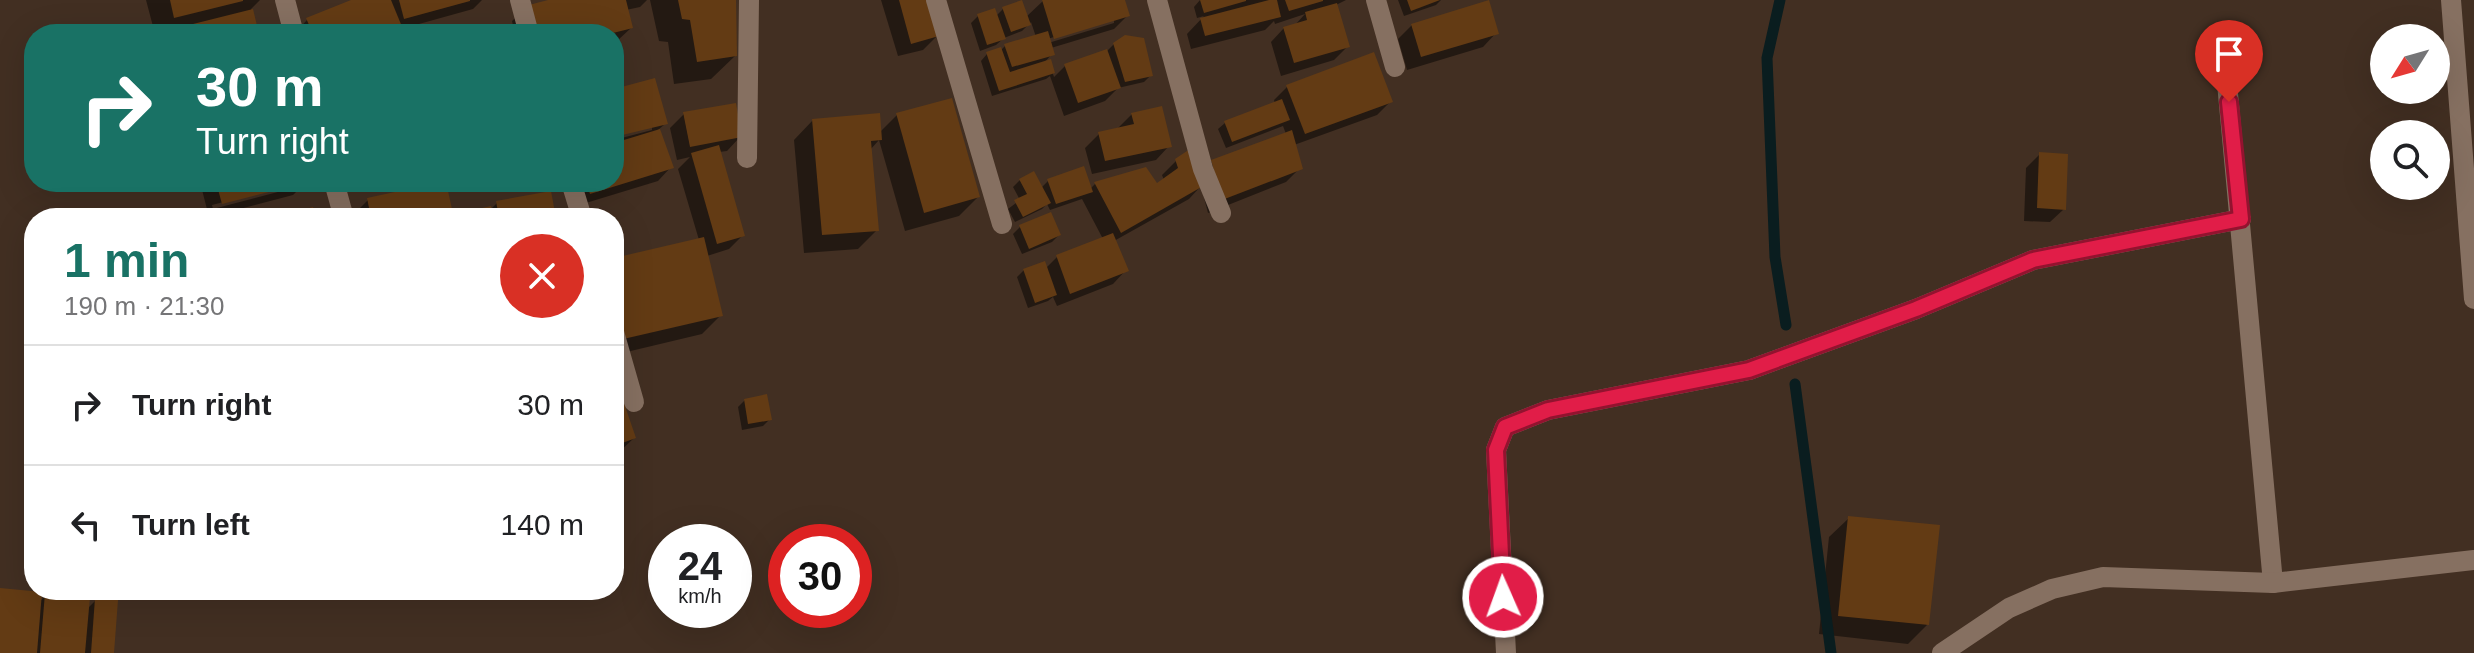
<!DOCTYPE html>
<meta charset="utf-8">
<style>
:root{--surface:#fff;--page:#f2f2f2;--text:#202124;--muted:#757577;--line:#e0e0e0;--accent:#197265}
body{margin:0;font-family:Helvetica,sans-serif;background:var(--page);color:var(--text);height:100vh;display:flex;flex-direction:column;font-size:30px;white-space:nowrap}
*{box-sizing:border-box;margin:0}
p{font-size:26px;color:var(--muted)}
.icon{flex:none;width:44px;height:44px;fill:none;stroke:currentColor;stroke-width:2;stroke-linecap:round;stroke-linejoin:round}
.map{position:relative;flex:1;overflow:hidden}
.sheet{position:absolute;left:24px;top:208px;width:600px;height:392px;display:flex;flex-direction:column;background:var(--surface);border-radius:32px;box-shadow:0 8px 32px #0002}
.sheet>*{flex:none}
.top-card{position:absolute;left:24px;top:24px;width:600px;height:168px;border-radius:32px;box-shadow:0 8px 32px #0002;background:#197265;color:#fff;overflow:hidden}
.needle{width:52px;rotate:233deg}
.controls{position:absolute;left:2370px;top:24px;display:grid;gap:16px}
.controls a{display:grid;place-items:center;width:80px;height:80px;border-radius:50%;background:var(--surface);box-shadow:0 8px 32px #0002;font-size:40px}
.speed{position:absolute;left:648px;top:524px;display:flex;gap:16px;font-size:40px;font-weight:700;text-align:center}
.speed>*{display:grid;place-content:center;width:104px;height:104px;border-radius:50%;background:var(--surface);box-shadow:0 8px 32px #0002;line-height:1}
.speed small{font-size:20px;font-weight:400}
.speed .limit{border:12px solid #d22;background:#fff;color:#111}
.pin{position:absolute;display:grid;place-items:center;width:68px;height:68px;color:#fff;margin:-82px -34px;border-radius:50% 50% 50% 0;rotate:-45deg;box-shadow:0 0 8px #0007}
.pin .icon{rotate:45deg}
.me{position:absolute;width:88px;margin:-44px;rotate:358deg;stroke-linejoin:round;filter:drop-shadow(0 0 6px #0008)}
.turn{display:flex;align-items:center;gap:28px;height:168px;padding:0 40px;font-size:36px}
.turn .icon{width:104px;height:104px;stroke-width:2.5}
.turn b{display:block;font-size:56px;line-height:68px}
.round{display:grid;place-items:center;flex:none;width:84px;height:84px;border-radius:42px;background:var(--page)}
.headline{display:flex;align-items:center;justify-content:space-between;height:136px;padding:0 40px}
h1{font-size:48px;font-weight:700;line-height:60px;color:var(--accent)}
ul{padding:0;list-style:none}
li{display:flex;align-items:center;gap:24px;height:120px;padding:0 40px;border-top:2px solid var(--line)}
li div{flex:1}
li b{display:block;font-size:30px}
li em{font-style:normal}
.map>svg:first-child{display:block}
.shadow{fill:#0007;fill-rule:evenodd}
.lines{fill:none;stroke-linecap:round;stroke-linejoin:round}
.stream{stroke:#0a1d1f;stroke-width:11}
.building{fill:#633b14}
.street{stroke:#867061;stroke-width:20}
.route-casing{stroke:#92132f;stroke-width:20}
.route{stroke:#e11d48;stroke-width:14}
</style>
<div class="map">
<svg width="2474" height="653" viewBox="0 0 2474 653">
<rect width="100%" height="100%" fill="#422f22"/>
<g class="shadow">
<polygon points="146,0 260,0 251,9 257,34 155,34"/>
<polygon points="356,0 482,0 473,9 401,29 403,34 294,34 307,20"/>
<polygon points="556,0 647,0 640,7 626,10 631,28 617,41 614,42 614,34 515,34 512,21 526,8"/>
<polygon points="650,0 734,0 735,56 711,79 674,84 668,42 659,41"/>
<polygon points="881,0 927,0 937,36 923,50 898,56"/>
<path d="M1044 0H1123L1128 15 1114 29 1051 48 1052 54 1043 64 1049 62 1054 77 1065 66 1107 51 1114 44 1151 75 1144 82 1118 88 1105 101 1064 116 1050 76 1046 79 992 96 981 61 987 54 1001 50 1006 45 1036 37 1031 22 1022 31 1004 38 996 45 980 51 971 23 978 16H996L1003 9 1026 17ZM1114 19V23L1045 44 1044 40Z"/>
<polygon points="1200,0 1346,0 1336,5 1347,47 1334,60 1281,76 1271,42 1284,28 1294,26 1305,14 1275,24 1274,21 1265,30 1191,49 1187,34 1204,16 1197,18 1194,7"/>
<polygon points="1398,0 1441,0 1436,5 1404,16"/>
<polygon points="1412,25 1496,33 1483,47 1407,70 1398,39"/>
<polygon points="1287,87 1391,101 1377,115 1294,145 1300,168 1286,182 1208,213 1201,186 1189,199 1114,241 1126,270 1113,284 1057,306 1053,297 1048,301 1028,308 1017,277 1024,270 1046,268 1057,257 1103,239 1082,199 1050,210 1047,204 1042,209 1015,222 1008,209 1020,200 1013,187 1020,180 1041,188 1048,181 1090,189 1095,184 1145,169 1156,185 1164,180 1162,175 1176,161 1199,175 1212,161 1286,134 1283,126 1226,148 1218,129 1225,123 1275,104 1274,100"/>
<polygon points="614,91 665,124 658,130 671,167 658,181 576,206 569,182 614,182 614,140 652,130 652,126 614,136"/>
<polygon points="684,114 740,137 727,151 719,152 743,235 729,249 707,256 721,315 702,334 614,355 614,260 699,240 678,169 690,157 677,160 670,128"/>
<polygon points="1132,114 1169,146 1156,160 1092,174 1085,148 1099,134 1118,128"/>
<polygon points="897,115 978,197 959,216 905,231 879,140 870,150 877,230 858,249 804,253 794,140 813,120 880,132"/>
<polygon points="2040,154 2064,209 2050,222 2024,221 2026,168"/>
<path d="M200 182H306L293 195 209 217ZM293 184V188L213 209 212 205Z"/>
<polygon points="429,182 480,182 445,188 452,218 355,218 354,214 368,200 430,186"/>
<polygon points="497,203 554,218 454,218 492,208"/>
<polygon points="1020,227 1059,235 1052,242 1022,254 1013,234"/>
<polygon points="614,386 634,438 614,457"/>
<polygon points="745,400 770,419 763,426 742,430 738,407"/>
<polygon points="1849,518 1927,625 1908,644 1819,634 1829,537"/>
<polygon points="0,590 39,602 45,596 87,609 96,600 112,653 0,653"/>
</g>
<g class="lines">
<g class="stream">
<polyline points="1780,0 1767,58 1775,257 1786,325"/>
<polyline points="1795,384 1831,653"/>
</g>
</g>
<g class="building">
<polygon points="170,0 243,0 243,1 174,18"/>
<polygon points="351,0 391,0 405,34 313,34 306,18"/>
<polygon points="399,0 470,0 470,1 404,19"/>
<polygon points="548,0 626,0 633,28 609,34 532,34 525,6"/>
<polygon points="678,0 736,0 737,56 697,62 690,20 682,19"/>
<polygon points="899,0 929,0 939,36 911,44"/>
<polygon points="1022,0 1031,25 1011,32 1002,7"/>
<polygon points="1042,0 1125,0 1130,16 1054,39"/>
<polygon points="1200,0 1246,0 1246,1 1204,13"/>
<polygon points="1269,0 1277,0 1281,17 1205,36 1200,18"/>
<polygon points="1285,0 1323,0 1323,1 1289,11"/>
<polygon points="1407,0 1440,0 1411,11"/>
<polygon points="1489,0 1499,34 1421,57 1411,24"/>
<polygon points="1337,3 1350,47 1294,63 1283,27 1307,20 1305,12"/>
<polygon points="995,8 1006,39 987,45 977,14"/>
<polygon points="253,9 259,34 170,34 169,30"/>
<polygon points="1048,31 1055,55 1012,67 1004,44"/>
<polygon points="1125,35 1144,38 1153,76 1125,82 1113,43"/>
<polygon points="1001,47 1010,72 1051,59 1055,73 999,91 986,52"/>
<polygon points="1107,49 1121,88 1078,103 1064,64"/>
<polygon points="1374,52 1393,102 1305,134 1286,85"/>
<polygon points="655,78 668,124 614,137 614,89"/>
<polygon points="952,98 980,197 924,213 896,113"/>
<polygon points="1282,99 1290,120 1232,142 1224,121"/>
<polygon points="736,103 742,137 690,147 683,112"/>
<polygon points="1162,106 1172,147 1105,161 1098,132 1134,124 1131,113"/>
<polygon points="880,113 882,140 871,141 879,231 822,235 812,119"/>
<polygon points="660,129 674,168 590,194 586,182 614,182 614,143"/>
<polygon points="1292,130 1303,169 1222,200 1211,160"/>
<polygon points="719,145 745,236 717,244 691,153"/>
<polygon points="1190,149 1205,185 1121,233 1094,182 1146,167 1157,183 1178,168 1175,159"/>
<polygon points="2039,152 2068,154 2066,210 2037,208"/>
<polygon points="1084,166 1093,192 1056,204 1047,179"/>
<polygon points="1034,171 1051,203 1023,217 1014,200 1027,194 1019,179"/>
<polygon points="216,182 304,182 304,183 222,204"/>
<polygon points="441,182 446,182 454,218 371,218 367,198"/>
<polygon points="551,191 556,218 499,218 496,201"/>
<polygon points="491,206 494,218 456,218 456,214"/>
<polygon points="313,207 316,218 277,218 277,217"/>
<polygon points="1051,212 1061,235 1029,249 1019,225"/>
<polygon points="1113,233 1129,271 1070,294 1056,255"/>
<polygon points="704,237 723,316 619,340 614,318 614,258"/>
<polygon points="1045,261 1057,295 1035,303 1023,269"/>
<polygon points="617,383 636,438 614,446 614,384"/>
<polygon points="767,394 772,420 748,424 744,399"/>
<polygon points="1848,516 1940,525 1929,625 1838,616"/>
<polygon points="0,588 42,592 37,653 0,653"/>
<polygon points="45,593 90,597 85,653 40,653"/>
<polygon points="95,598 118,600 114,653 91,653"/>
</g>
<g class="lines">
<g class="street">
<polyline points="285,0 294,34"/>
<polyline points="520,0 529,34"/>
<polyline points="936,0 1002,224"/>
<polyline points="1157,0 1203,169 1221,213"/>
<polyline points="1376,0 1395,67"/>
<polyline points="2451,0 2474,299"/>
<polyline points="2226,72 2273,583"/>
<polyline points="747,158 749,0"/>
<polyline points="334,182 344,218"/>
<polyline points="571,182 582,218"/>
<polyline points="614,332 634,402"/>
<polyline points="1506,653 1496,450 1505,427 1548,410 1749,370 1916,309 2033,260 2241,219"/>
<polyline points="1942,653 2009,608 2052,589 2103,577 2273,583 2474,560"/>
</g>
</g>
<g class="lines">
<g class="route-casing">
<polyline id="route" points="1503,597 1496,450 1505,427 1548,410 1749,370 1916,309 2033,260 2241,219 2229,102"/>
</g>
<use href="#route" class="route"/>
</g>
</svg>
<div class="controls">
<a><svg class="needle" viewBox="-14 -14 28 28"><path d="M0-13l5 13h-10z" fill="#e53935"/><path d="M0 13l5-13h-10z" fill="#757577"/></svg></a>
<a><svg class="icon" aria-label="search" viewBox="0 0 24 24"><circle cx="10" cy="10" r="6"/><path d="M15 15l6 6"/></svg></a>
</div>
<div class="speed"><div>24<small>km/h</small></div><div class="limit">30</div></div>
<div class="pin" style="left:2229px;top:102px;background:#d93025"><svg class="icon" aria-label="arrive" viewBox="0 0 24 24"><path d="M6 21V4h12l-3 4 3 4H6"/></svg></div>
<svg class="me" style="left:1503px;top:597px" viewBox="-20 -20 40 40"><circle r="17" fill="#e11d48" stroke="#fff" stroke-width="3"/><path d="M0-11L8 9 0 5-8 9z" fill="#fff"/></svg>
<div class="top-card">
<div class="turn"><svg class="icon" aria-label="right" viewBox="0 0 24 24"><path d="M7 20v-9h11M14 6l5 5-5 5"/></svg><div><b>30 m</b>Turn right</div></div>
</div>
<section class="sheet">
<div class="headline"><div><h1>1 min</h1><p>190 m · 21:30</p></div><a class="round" style="background:#d93025;color:#fff"><svg class="icon" aria-label="close" viewBox="0 0 24 24"><path d="M6 6l12 12M18 6L6 18"/></svg></a></div>
<ul>
<li><svg class="icon" aria-label="right" viewBox="0 0 24 24"><path d="M7 20v-9h11M14 6l5 5-5 5"/></svg><div><b>Turn right</b></div><em>30 m</em></li>
<li><svg class="icon" aria-label="left" viewBox="0 0 24 24"><path d="M17 20v-9H6M10 6l-5 5 5 5"/></svg><div><b>Turn left</b></div><em>140 m</em></li>
</ul>
</section>
</div>
